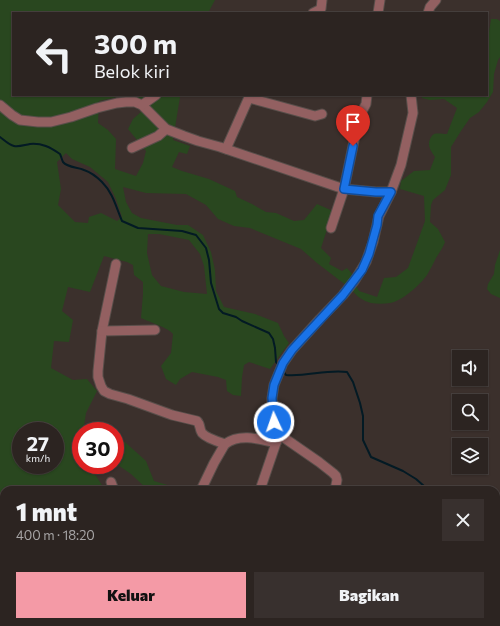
<!DOCTYPE html>
<html lang="id">
<meta charset="utf-8">
<style>
:root{--surface:#2c2421;--page:#38302e;--text:#f1f3f6;--muted:#a6a4a5;--line:#48413f;--accent:#f49aa6}
body{margin:0;font-family:Commissioner,sans-serif;background:var(--page);color:var(--text);height:100vh;display:flex;flex-direction:column;font-size:15px;white-space:nowrap}
*{box-sizing:border-box;margin:0}
p{font-size:13px;color:var(--muted)}
.icon{flex:none;width:22px;height:22px;fill:none;stroke:currentColor;stroke-width:2;stroke-linecap:round;stroke-linejoin:round}
.map{position:relative;flex:1;overflow:hidden}
.panel{position:absolute;left:0px;top:486px;width:500px;height:140px;display:flex;flex-direction:column;background:var(--surface);border-radius:12px 12px 0 0;box-shadow:0 1px 3px #0004,0 0 0 1px var(--line)}
.panel>*{flex:none}
.top-card{position:absolute;left:12px;top:12px;width:476px;height:84px;border-radius:0px;box-shadow:0 1px 3px #0004,0 0 0 1px var(--line);background:#2c2421;color:var(--text);overflow:hidden}
.controls{position:absolute;left:452px;top:350px;display:grid;gap:8px}
.controls a{display:grid;place-items:center;width:36px;height:36px;border-radius:0px;background:var(--surface);box-shadow:0 1px 3px #0004,0 0 0 1px var(--line);font-size:20px}
.speed{position:absolute;left:12px;top:422px;display:flex;gap:8px;font-size:20px;font-weight:700;text-align:center}
.speed>*{display:grid;place-content:center;width:52px;height:52px;border-radius:50%;background:var(--surface);box-shadow:0 1px 3px #0004,0 0 0 1px var(--line);line-height:1}
.speed small{font-size:10px;font-weight:400}
.speed .limit{border:6px solid #d22;background:#fff;color:#111}
.pin{position:absolute;display:grid;place-items:center;width:34px;height:34px;color:#fff;margin:-41px -17px;border-radius:50% 50% 50% 0;rotate:-45deg;box-shadow:0 0 4px #0007}
.pin .icon{rotate:45deg}
.me{position:absolute;width:44px;margin:-22px;rotate:357deg;stroke-linejoin:round;filter:drop-shadow(0 0 3px #0008)}
.turn{display:flex;align-items:center;gap:14px;height:84px;padding:0 16px;font-size:18px}
.turn .icon{width:52px;height:52px;stroke-width:2.5}
.turn b{display:block;font-size:28px;line-height:34px}
.round{display:grid;place-items:center;flex:none;width:42px;height:42px;border-radius:0px;background:var(--page)}
.overview{display:flex;align-items:center;justify-content:space-between;height:68px;padding:0 16px}
h1{font-size:24px;font-weight:800;line-height:30px}
.button{display:flex;gap:8px;margin-top:auto;padding:8px 16px}
.button a{flex:1;height:46px;border-radius:0px;background:var(--accent);color:#111;font-size:16px;font-weight:800;line-height:46px;text-align:center}
.button a+a{background:var(--page);color:var(--text)}
.map>svg:first-child{display:block}
.green{fill:#29471f;fill-rule:evenodd}
.lines{fill:none;stroke-linecap:round;stroke-linejoin:round}
.stream{stroke:#031a24;stroke-width:2}
.river{stroke:#031a24;stroke-width:11}
.minor-casing{stroke:#584e4a;stroke-width:11}
.minor{stroke:#936061;stroke-width:9}
.route-casing{stroke:#114b97;stroke-width:10}
.route{stroke:#1a73e8;stroke-width:7}
</style>
<div class="map">
<svg width="500" height="626" viewBox="0 0 500 626">
<rect width="100%" height="100%" fill="#3b302c"/>
<g class="green">
<path d="M0 0H215L208 13H13V95H126L99 101 98 123 108 130 116 139 115 169 136 176 143 163 146 151 128 129 133 119 149 105 134 95H177L180 97 173 140 190 146 187 154 179 152 172 167 182 171 209 179 235 191 237 197 252 204 266 212 276 213 294 221 304 220 317 204 333 211 321 248 331 258 329 264 342 271 347 268 355 277 356 285 359 291 377 297 384 278 396 277 408 268 425 221 424 196 400 189 401 181 414 171 430 170 435 157C431 151 427 146 430 139 431 137 432 135 434 134 437 133 444 134 447 134L457 108 444 99 430 100 422 98 421 95H487V45L491 19H497L500 21V57L498 60 494 74 493 92 487 102 479 112 470 118 461 131 451 147V175L445 190 433 200 431 205 430 222 438 229 445 242C443 248 439 253 436 258 433 264 430 270 427 275 420 285 402 301 390 303 384 304 377 304 371 303 363 301 356 296 351 289L317 263 301 249 250 228 234 226 218 219 206 205 186 194 146 193 123 187 126 202 132 213 141 218 177 225H188L203 235 211 252 215 270 216 291 224 307 255 314 278 323 284 336 289 343 270 369 249 362 244 365 242 377 241 396 233 395 227 391 226 380 218 377 192 372 180 379 176 385 166 379 161 366 171 353 173 334C169 328 149 322 141 318L143 294V282L134 275 133 265 127 262 104 256 90 292 68 287 62 311 73 320 69 342 54 341 51 368 73 380 87 379 97 391 86 413 84 426 93 431H81V465H100L93 471 105 490H4V622H77L79 626H0ZM66 153 72 159 90 167 108 182 116 199 122 217 117 221 101 213 89 217 88 223 75 222 58 205 61 189 57 162ZM148 234H159L189 240 200 254 204 266 207 294 184 292 161 286 152 275 147 253ZM21 431H55V465H21Z"/>
<polygon points="500,250 500,298 491,294 487,289 488,284 494,274 495,265"/>
<polygon points="115,433 146,461 154,481 184,490 148,490 131,474 115,463"/>
</g>
<g class="lines">
<g class="stream">
<path d="M0 137C4 140 9 145 14 146 19 147 24 145 30 144 42 143 50 147 60 154 61 156 62 160 63 162 68 168 78 167 84 170 90 172 97 177 102 182 113 193 116 207 122 221L138 228 182 231 196 235 206 248 209 260 211 283 219 309 223 313 236 317 242 321 269 333 273 339 275 348 276 362 279 366"/>
<path d="M283 371 286 375C306 377 327 369 347 372L353 382 360 403 363 416V440L371 457 403 471 416 479 424 486 426 490"/>
</g>
<polyline class="river" points="418,626 419,623 425,622 436,626"/>
<g class="minor-casing">
<g id="minor">
<polyline points="313,13 321,9 322,0"/>
<polyline points="378,13 380,0"/>
<polyline points="428,13 430,7 436,0"/>
<polyline points="249,98 315,116 322,114"/>
<polyline points="0,105 12,115 20,120 38,122 51,122 71,117 97,108 117,103 126,102 135,102 142,105 166,129 184,136 198,141 220,147 344,189 376,192 391,192"/>
<polyline points="142,105 156,95"/>
<polyline points="132,148 158,136 166,129"/>
<polyline points="226,149 250,95"/>
<polyline points="331,228 344,189 359,117 366,104 367,95"/>
<path d="M116 264 102 331 98 371V377L101 386 104 391 110 394 128 399 172 415 197 421C201 425 199 429 202 433 206 438 219 442 225 444 240 433 259 439 276 443L280 435"/>
<polyline points="102,331 155,330"/>
<polyline points="111,482 114,490"/>
<polyline points="201,490 214,463 225,444"/>
<polyline points="260,490 276,443"/>
<polyline points="335,490 337,480 336,476 333,473 319,462 280,435 274,422 272,412 272,398 274,385 283,363 292,350 320,319 343,295 355,280 366,262 373,242 379,216 391,192 401,165 413,113 411,95"/>
<polyline points="319,622 321,626"/>
<polyline points="136,623 142,626"/>
<polyline points="188,626 193,622"/>
<polyline points="230,626 230,622"/>
</g>
</g>
<use href="#minor" class="minor"/>
</g>
<g class="lines">
<g class="route-casing">
<polyline id="route" points="274,422 272,398 274,385 283,363 292,350 302,339 343,295 362,270 369,254 377,225 378,216 391,192 376,192 344,189 353,146"/>
</g>
<use href="#route" class="route"/>
</g>
</svg>
<div class="controls">
<a><svg class="icon" aria-label="sound" viewBox="0 0 24 24"><path d="M4 9h4l5-4v14l-5-4H4zM17 9q2 3 0 6"/></svg></a>
<a><svg class="icon" aria-label="search" viewBox="0 0 24 24"><circle cx="10" cy="10" r="6"/><path d="M15 15l6 6"/></svg></a>
<a><svg class="icon" aria-label="layers" viewBox="0 0 24 24"><path d="M12 4l9 5-9 5-9-5zM3 14l9 5 9-5"/></svg></a>
</div>
<div class="speed"><div>27<small>km/h</small></div><div class="limit">30</div></div>
<div class="pin" style="left:353px;top:146px;background:#d93025"><svg class="icon" aria-label="arrive" viewBox="0 0 24 24"><path d="M6 21V4h12l-3 4 3 4H6"/></svg></div>
<svg class="me" style="left:274px;top:422px" viewBox="-20 -20 40 40"><circle r="17" fill="#1a73e8" stroke="#fff" stroke-width="3"/><path d="M0-11L8 9 0 5-8 9z" fill="#fff"/></svg>
<div class="top-card">
<div class="turn"><svg class="icon" aria-label="left" viewBox="0 0 24 24"><path d="M17 20v-9H6M10 6l-5 5 5 5"/></svg><div><b>300 m</b>Belok kiri</div></div>
</div>
<section class="panel">
<div class="overview"><div><h1>1 mnt</h1><p>400 m · 18:20</p></div><a class="round"><svg class="icon" aria-label="close" viewBox="0 0 24 24"><path d="M6 6l12 12M18 6L6 18"/></svg></a></div>
<div class="button"><a>Keluar</a><a>Bagikan</a></div>
</section>
</div>
